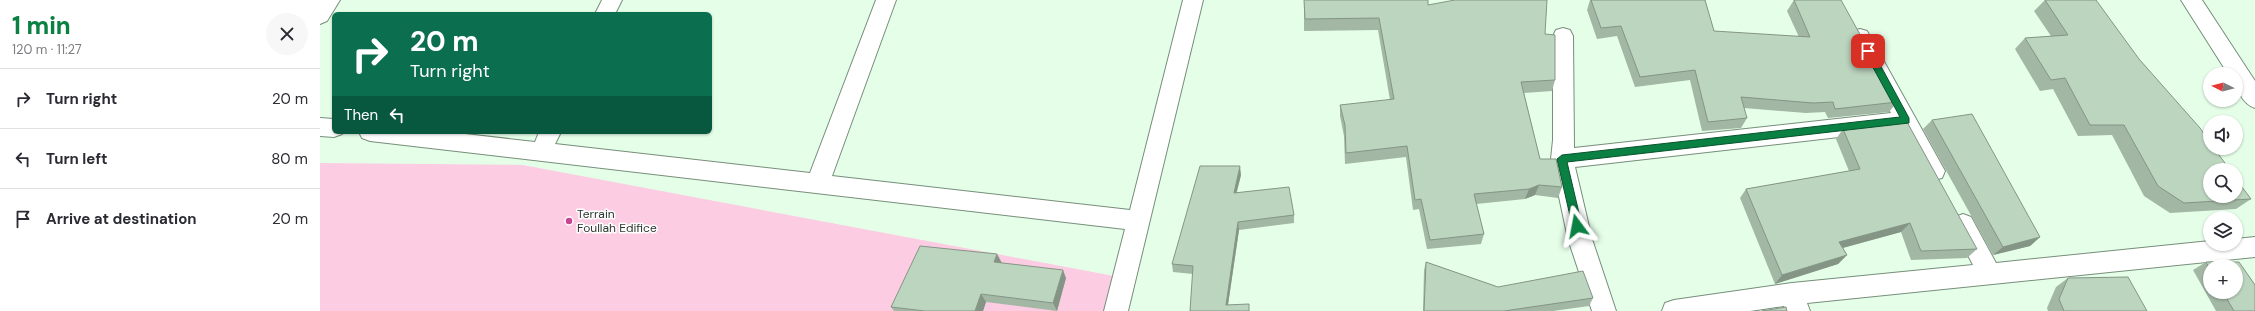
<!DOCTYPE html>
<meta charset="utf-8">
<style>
:root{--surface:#fff;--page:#f7f7f7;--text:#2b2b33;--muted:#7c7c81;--line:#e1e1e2;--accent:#0b8043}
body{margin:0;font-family:"DM Sans",sans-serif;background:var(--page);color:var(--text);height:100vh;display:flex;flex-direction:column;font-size:15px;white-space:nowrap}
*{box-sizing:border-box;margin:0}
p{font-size:13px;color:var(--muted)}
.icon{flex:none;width:22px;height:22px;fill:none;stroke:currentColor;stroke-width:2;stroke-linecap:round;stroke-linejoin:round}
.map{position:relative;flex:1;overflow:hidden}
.side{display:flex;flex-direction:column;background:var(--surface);width:320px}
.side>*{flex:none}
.hud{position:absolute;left:12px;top:12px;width:380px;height:122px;border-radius:6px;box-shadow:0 1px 3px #0004;background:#0b6e4f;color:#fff;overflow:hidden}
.needle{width:26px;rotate:276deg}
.controls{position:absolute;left:1883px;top:67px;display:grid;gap:8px}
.controls a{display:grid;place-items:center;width:40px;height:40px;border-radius:50%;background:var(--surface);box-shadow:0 1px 3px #0004;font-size:20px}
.pin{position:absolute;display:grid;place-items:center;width:34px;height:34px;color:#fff;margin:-17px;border-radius:8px;box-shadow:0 2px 6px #0006}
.me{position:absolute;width:44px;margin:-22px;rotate:347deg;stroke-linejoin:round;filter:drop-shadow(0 0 3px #0008)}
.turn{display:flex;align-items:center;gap:14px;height:84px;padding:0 12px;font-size:18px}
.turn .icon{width:52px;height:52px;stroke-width:2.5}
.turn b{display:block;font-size:28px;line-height:34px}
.then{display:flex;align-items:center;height:38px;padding:0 12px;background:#0003;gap:8px;font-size:15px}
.round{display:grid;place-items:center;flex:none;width:42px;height:42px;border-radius:21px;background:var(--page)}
.summary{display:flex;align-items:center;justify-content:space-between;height:68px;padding:0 12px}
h1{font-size:24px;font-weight:800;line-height:30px;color:var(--accent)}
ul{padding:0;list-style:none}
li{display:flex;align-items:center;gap:12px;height:60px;padding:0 12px;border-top:1px solid var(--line)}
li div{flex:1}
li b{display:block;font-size:15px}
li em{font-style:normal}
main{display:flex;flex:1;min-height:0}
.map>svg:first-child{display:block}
.green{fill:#fccce3}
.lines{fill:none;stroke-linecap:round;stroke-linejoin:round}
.minor-casing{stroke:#778e7a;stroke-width:2}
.primary-casing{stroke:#778e7a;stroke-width:2}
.minor{fill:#fff;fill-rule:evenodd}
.primary{fill:#fff;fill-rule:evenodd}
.wall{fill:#a2b7a4;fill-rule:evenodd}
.shaded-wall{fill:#849586}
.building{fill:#bcd5bf;stroke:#849586}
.route{fill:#0b8043;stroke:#07532c}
.poi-dot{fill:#c6468f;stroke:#fff;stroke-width:1.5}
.labels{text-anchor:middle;stroke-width:3;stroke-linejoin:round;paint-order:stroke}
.poi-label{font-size:12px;fill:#2c362e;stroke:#fff;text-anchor:start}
</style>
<main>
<section class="side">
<div class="summary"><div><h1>1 min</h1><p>120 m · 11:27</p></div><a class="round"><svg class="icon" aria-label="close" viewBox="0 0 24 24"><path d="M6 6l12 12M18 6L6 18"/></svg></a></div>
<ul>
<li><svg class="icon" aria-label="right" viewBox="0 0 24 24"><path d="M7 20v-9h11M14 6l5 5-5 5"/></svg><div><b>Turn right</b></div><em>20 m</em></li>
<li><svg class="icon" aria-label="left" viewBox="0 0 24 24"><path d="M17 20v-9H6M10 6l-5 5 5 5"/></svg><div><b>Turn left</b></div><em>80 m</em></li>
<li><svg class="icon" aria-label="arrive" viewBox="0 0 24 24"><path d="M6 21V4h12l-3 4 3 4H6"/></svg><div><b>Arrive at destination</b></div><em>20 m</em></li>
</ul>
</section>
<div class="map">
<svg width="1935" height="311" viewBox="0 0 1935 311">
<rect width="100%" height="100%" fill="#e5fee8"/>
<polygon class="green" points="0,163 203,165 794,276 785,311 0,311"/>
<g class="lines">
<g class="minor-casing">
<g id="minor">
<polygon points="0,0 20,0 7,21 0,24"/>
<polygon points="282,0 302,0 295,14 275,14"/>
<polygon points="556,0 576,0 512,176 810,210 863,0 883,0 808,311 784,311 805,229 50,141 42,138 39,132 128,132 215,142 219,132 241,132 235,144 490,173"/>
<polygon points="1243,28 1250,30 1253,36 1254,148 1571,113 1530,37 1533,31 1540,29 1547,31 1625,171 1622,178 1614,180 1606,178 1580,130 1255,167 1272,239 1296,311 1272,311 1248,239 1231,159 1233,140 1233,36 1236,30"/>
<polygon points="0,118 14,119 14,132 23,132 22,134 14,137 0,136"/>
<polygon points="1643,214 1651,217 1676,263 1890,241 1890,244 1916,244 1916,239 1935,237 1935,257 1487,303 1490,311 1466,311 1464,306 1430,311 1342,311 1345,303 1354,300 1472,283 1653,265 1632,224 1635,217"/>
</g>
</g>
<g class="primary-casing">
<path id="primary" d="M1861 0H1882L1935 81V108C1921 103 1916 88 1916 74H1908Z"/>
</g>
<use href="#minor" class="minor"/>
<use href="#primary" class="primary"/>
</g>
<g class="wall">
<polygon points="984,0 1108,0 1108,5 1225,34 1235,80 1232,91 1204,93 1220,159 1242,187 1238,198 1215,195 1205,199 1156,204 1164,234 1161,244 1107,249 1099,209 1093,210 1086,157 1025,164 1024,136 1020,116 1020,105 1070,100 1058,30 984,31"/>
<polygon points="1270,0 1385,0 1394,31 1479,37 1467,11 1474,0 1557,69 1577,102 1569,112 1508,118 1505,112 1486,113 1424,108 1427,118 1421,128 1382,131 1370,80 1315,87 1297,36 1277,39 1267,10"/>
<polygon points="1725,0 1819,59 1931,199 1916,209 1850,213 1824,196 1792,135 1758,136 1733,89 1720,91 1695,49 1705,38 1731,36 1714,11"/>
<polygon points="1612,120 1720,237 1710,246 1673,255 1603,129"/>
<polygon points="1523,129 1657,249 1647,258 1591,260 1581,232 1523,248 1527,255 1518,264 1455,284 1420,198 1426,189 1529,171 1516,139"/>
<polygon points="921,175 917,192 974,215 974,223 919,230 908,305 870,311 873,274 853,272 852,264"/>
<polygon points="1106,262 1178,287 1273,298 1269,306 1233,311 1103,311 1104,270"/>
<path d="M1886 262H1919L1935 285V311H1896L1873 270ZM1890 266H1916V292H1890Z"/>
<polygon points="682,263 746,278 737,311 666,302 663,311 574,311 571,307"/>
<polygon points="1748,278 1827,311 1728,311 1727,308 1736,287"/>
</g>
<g class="shaded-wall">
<polygon points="920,166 921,175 914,201 914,193"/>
<polygon points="1219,185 1215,195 1205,199 1209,189"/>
<polygon points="918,222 919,230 907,311 906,305"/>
<polygon points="1590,223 1581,232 1511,251 1519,242"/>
<polygon points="1720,237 1710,246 1673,255 1683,247"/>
<polygon points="677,254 682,263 674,262"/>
<polygon points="1527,255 1518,264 1455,284 1462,275"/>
<polygon points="743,270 746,278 737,311 733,303"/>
<polygon points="661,294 666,302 663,311 655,311"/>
</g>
<g class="building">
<polygon points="984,0 1108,0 1108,5 1135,0 1227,0 1225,34 1235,35 1235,80 1201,82 1220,159 1236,159 1242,187 1219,185 1209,189 1154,194 1164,234 1110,240 1101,199 1095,200 1087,146 1026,153 1025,125 1020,105 1074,99 1059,18 985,19"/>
<polygon points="1271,0 1385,0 1394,31 1490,37 1474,0 1521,0 1553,58 1557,69 1559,69 1577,102 1515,109 1513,102 1493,103 1421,97 1427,118 1388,122 1375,70 1320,77 1301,26 1281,28"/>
<polygon points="1725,0 1776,0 1819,59 1880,128 1890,142 1890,148 1894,148 1910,170 1890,170 1890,196 1916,196 1916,179 1931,199 1864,203 1838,186 1804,125 1770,125 1745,78 1731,80 1705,38 1748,35"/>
<polygon points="1652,114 1720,237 1683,247 1612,120"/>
<polygon points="1587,122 1657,249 1601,251 1590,223 1519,242 1527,255 1462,275 1426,189 1540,169 1523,129"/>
<polygon points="880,166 920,166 914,193 969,187 974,215 918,222 906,305 929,304 929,311 870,311 873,266 852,264"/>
<polygon points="600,246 677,254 674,262 743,270 733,303 661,294 655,311 605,311 571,307"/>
<polygon points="1106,262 1178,287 1263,271 1273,298 1184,311 1104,311"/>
<polygon points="1886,262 1919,262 1935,285 1935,311 1914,311 1903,292 1916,292 1916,266 1890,266 1890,270"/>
<polygon points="1808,277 1827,311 1744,311 1739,299 1748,278"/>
<polygon points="1466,307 1467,311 1442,311"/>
</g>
<polygon class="route" points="1548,47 1551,48 1589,118 1589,123 1247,162 1262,226 1260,229 1253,229 1237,159 1242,155 1580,117 1544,51"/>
<circle class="poi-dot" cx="249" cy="221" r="4"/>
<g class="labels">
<g class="poi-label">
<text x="257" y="218">Terrain<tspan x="257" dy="14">Foullah Edifice</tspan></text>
</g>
</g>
</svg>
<div class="controls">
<a><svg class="needle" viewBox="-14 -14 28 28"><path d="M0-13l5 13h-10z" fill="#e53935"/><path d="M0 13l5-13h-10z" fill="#7c7c81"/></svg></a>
<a><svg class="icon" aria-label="sound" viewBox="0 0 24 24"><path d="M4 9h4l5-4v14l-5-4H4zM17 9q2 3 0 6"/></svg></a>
<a><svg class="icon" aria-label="search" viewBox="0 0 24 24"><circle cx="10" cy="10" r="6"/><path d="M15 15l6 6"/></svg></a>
<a><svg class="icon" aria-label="layers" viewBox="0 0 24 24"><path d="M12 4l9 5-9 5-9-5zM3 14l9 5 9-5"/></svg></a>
<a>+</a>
</div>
<div class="pin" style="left:1548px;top:51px;background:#d93025"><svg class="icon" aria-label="arrive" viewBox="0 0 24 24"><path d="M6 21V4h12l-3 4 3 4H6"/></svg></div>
<svg class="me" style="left:1257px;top:226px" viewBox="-20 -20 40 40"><path d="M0-17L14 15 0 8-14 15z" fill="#0b8043" stroke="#fff" stroke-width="4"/></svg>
<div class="hud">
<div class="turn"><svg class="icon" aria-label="right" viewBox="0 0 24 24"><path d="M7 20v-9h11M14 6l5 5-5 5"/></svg><div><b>20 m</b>Turn right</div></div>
<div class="then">Then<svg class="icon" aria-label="left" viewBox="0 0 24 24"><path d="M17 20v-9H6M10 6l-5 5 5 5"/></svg></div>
</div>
</div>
</main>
